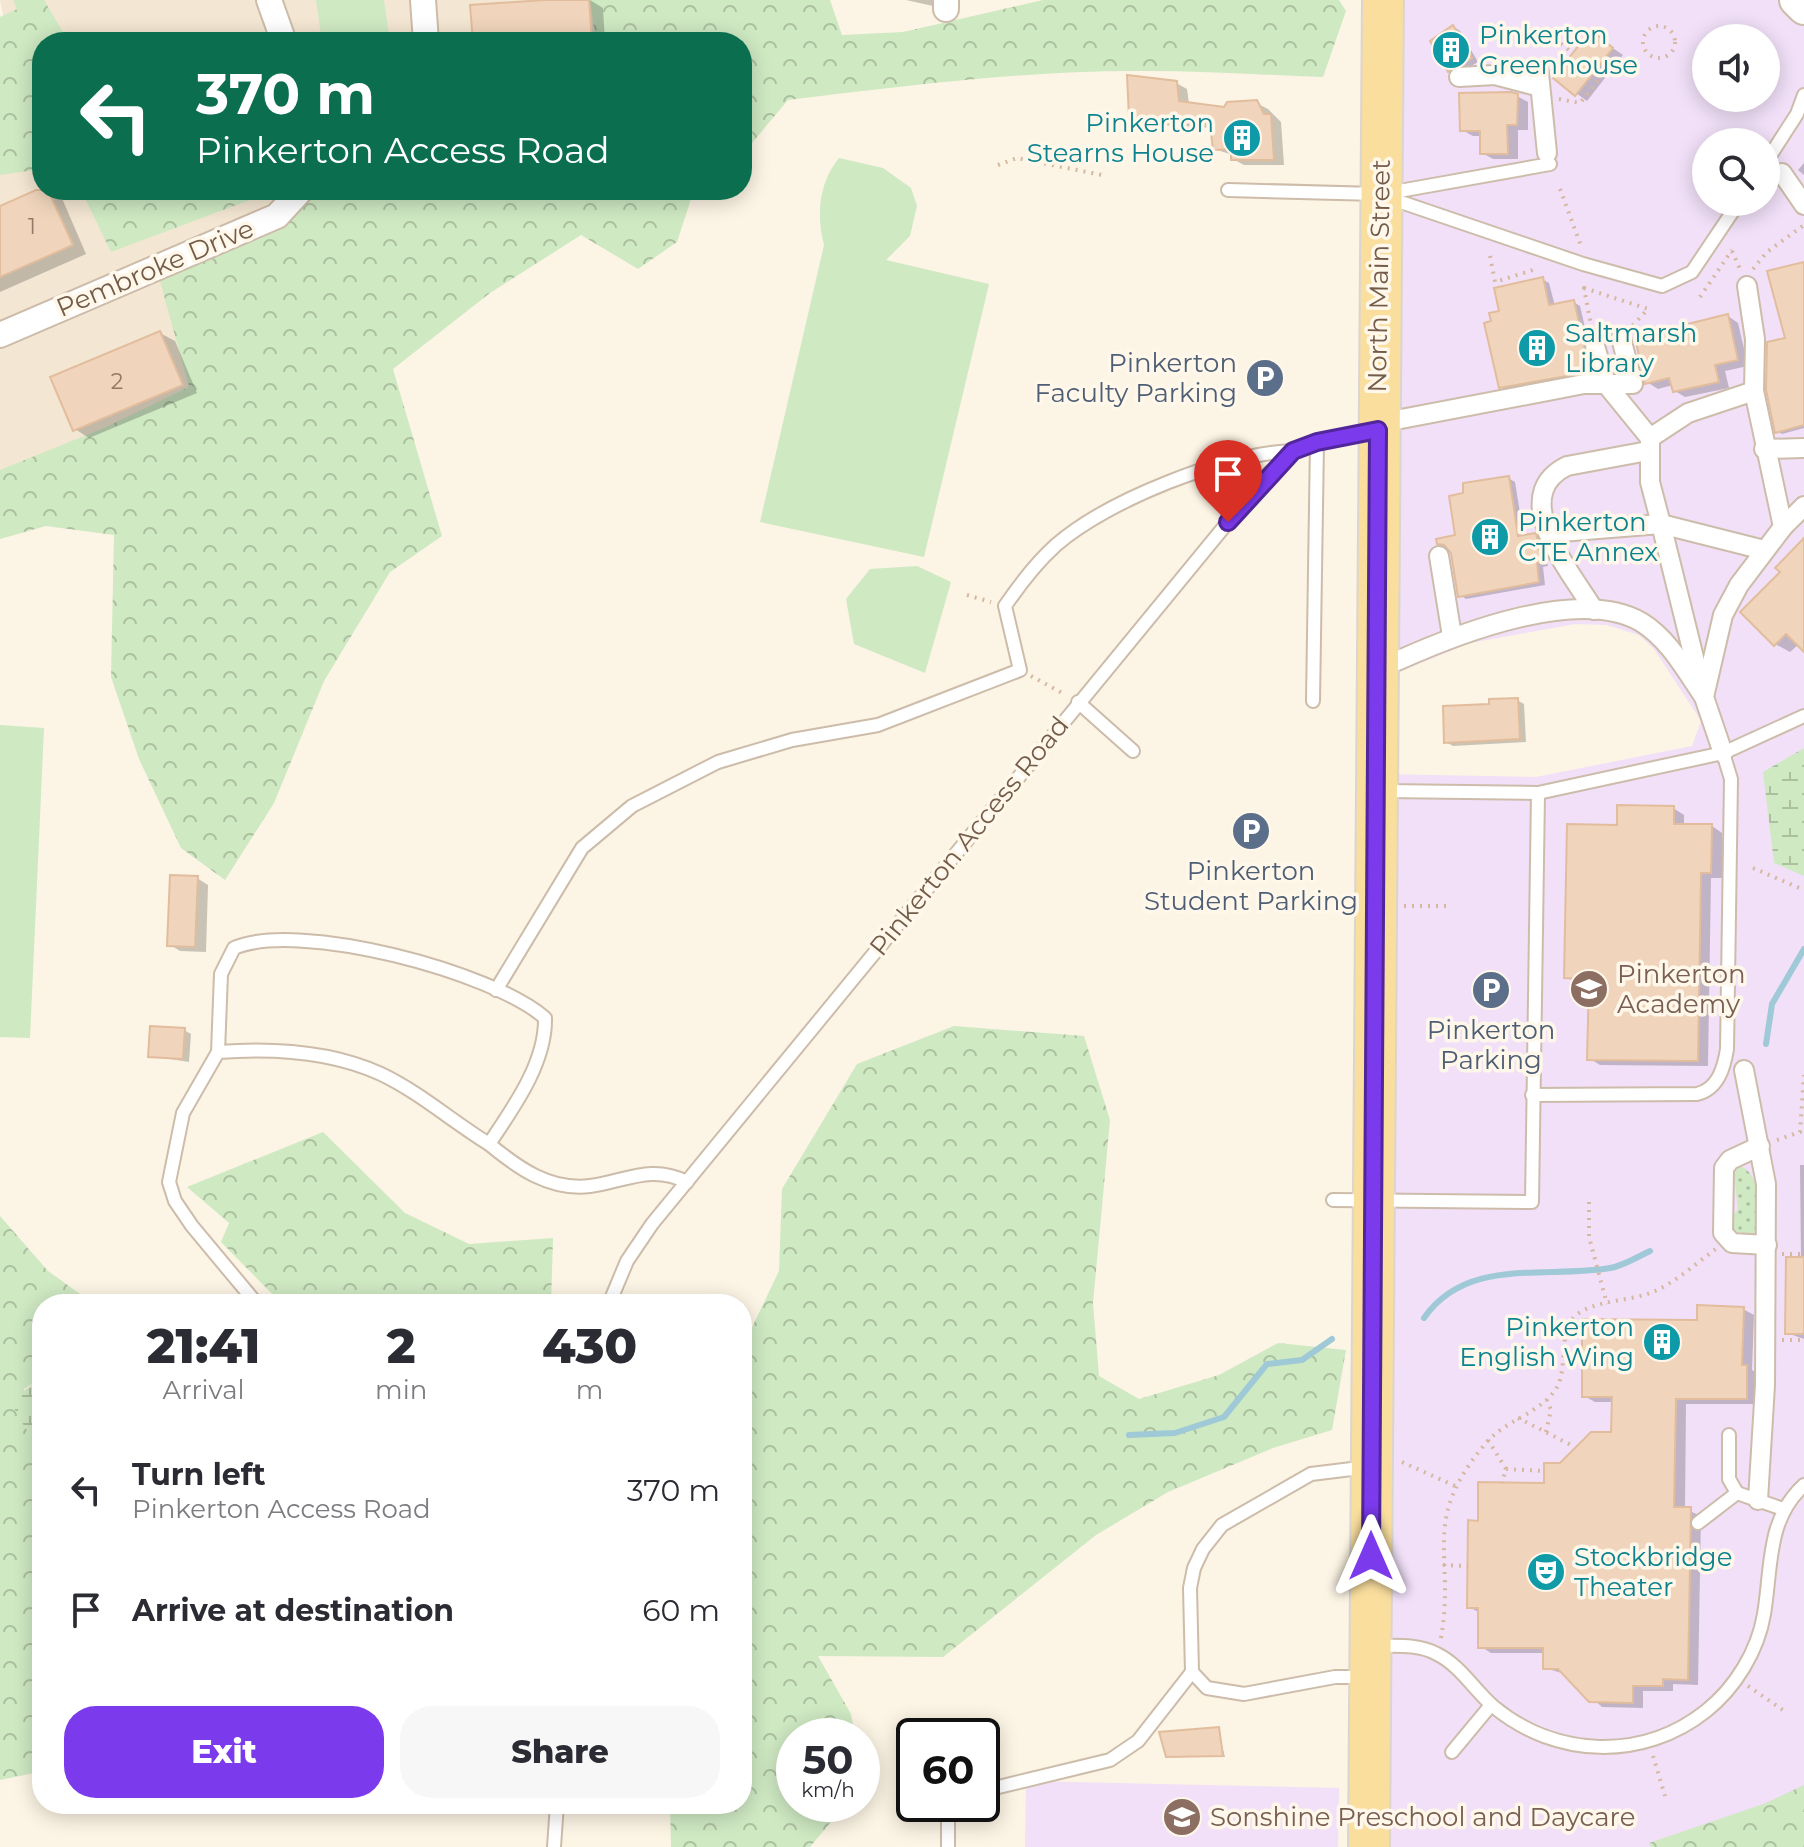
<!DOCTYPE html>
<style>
:root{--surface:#fff;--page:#f7f7f7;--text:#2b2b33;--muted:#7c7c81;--accent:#7c3aed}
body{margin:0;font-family:Montserrat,sans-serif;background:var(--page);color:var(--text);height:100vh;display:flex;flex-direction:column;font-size:30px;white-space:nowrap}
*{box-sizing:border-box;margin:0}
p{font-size:26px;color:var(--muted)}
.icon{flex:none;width:44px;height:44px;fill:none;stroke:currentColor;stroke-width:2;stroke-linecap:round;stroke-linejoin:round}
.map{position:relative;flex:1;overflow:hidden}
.sheet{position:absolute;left:32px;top:1294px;width:720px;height:520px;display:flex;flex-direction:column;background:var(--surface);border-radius:32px;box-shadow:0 4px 20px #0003}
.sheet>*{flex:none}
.guide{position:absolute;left:32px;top:32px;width:720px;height:168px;border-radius:32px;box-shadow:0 4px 20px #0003;background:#0b6e4f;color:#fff;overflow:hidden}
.controls{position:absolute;left:1692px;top:24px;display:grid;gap:16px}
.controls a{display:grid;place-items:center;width:88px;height:88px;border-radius:50%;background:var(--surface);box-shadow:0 4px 20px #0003;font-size:40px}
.speed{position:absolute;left:776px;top:1718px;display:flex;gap:16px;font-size:40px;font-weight:700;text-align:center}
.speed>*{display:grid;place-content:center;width:104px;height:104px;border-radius:50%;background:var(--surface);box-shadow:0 4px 20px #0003;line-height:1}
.speed small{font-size:20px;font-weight:400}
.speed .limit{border:4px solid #111;border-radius:12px;background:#fff;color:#111}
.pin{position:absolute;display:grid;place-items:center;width:68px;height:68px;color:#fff;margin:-82px -34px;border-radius:50% 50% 50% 0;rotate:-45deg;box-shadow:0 0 8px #0007}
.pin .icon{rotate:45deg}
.me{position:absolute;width:88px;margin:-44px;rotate:0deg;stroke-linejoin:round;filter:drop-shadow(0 0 6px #0008)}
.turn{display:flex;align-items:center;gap:28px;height:168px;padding:0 32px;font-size:36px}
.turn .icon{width:104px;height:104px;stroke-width:2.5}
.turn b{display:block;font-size:56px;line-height:68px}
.eta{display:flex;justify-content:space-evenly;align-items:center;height:136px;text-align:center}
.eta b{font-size:48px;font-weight:800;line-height:56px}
.action{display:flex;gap:16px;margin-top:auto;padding:16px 32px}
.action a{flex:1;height:92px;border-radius:32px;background:var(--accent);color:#fff;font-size:32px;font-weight:800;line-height:92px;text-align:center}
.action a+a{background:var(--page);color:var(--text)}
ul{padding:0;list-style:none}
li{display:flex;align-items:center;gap:24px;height:120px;padding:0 32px}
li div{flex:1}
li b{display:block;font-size:30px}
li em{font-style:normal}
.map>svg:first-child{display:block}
.residential{fill:#f3e6d2}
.education{fill:#f1e0f8;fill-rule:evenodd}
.forest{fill:url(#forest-crowns)}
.wetland{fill:url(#wetland-marsh)}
.park{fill:#cfe9c3}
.garden{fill:url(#garden-dots)}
.shadow{fill:#0003}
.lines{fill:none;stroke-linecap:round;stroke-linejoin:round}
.stream{stroke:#9fc9d6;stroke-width:6}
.building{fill:#f0d5bc;stroke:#e2bd9d;stroke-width:2}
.service-casing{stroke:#cdbcaa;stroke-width:16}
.pedestrian-casing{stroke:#cdbcaa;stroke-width:22}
.minor-casing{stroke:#cdbcaa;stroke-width:28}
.tertiary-casing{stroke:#cdbcaa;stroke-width:36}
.primary-casing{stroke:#dbd5d0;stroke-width:44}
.path{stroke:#d5b89f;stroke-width:4;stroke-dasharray:2 6;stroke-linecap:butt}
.service{stroke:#fff;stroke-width:12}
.pedestrian{stroke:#fff;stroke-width:18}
.minor{stroke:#fff;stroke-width:24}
.tertiary{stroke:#fff;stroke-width:32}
.primary{stroke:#f9de9e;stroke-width:40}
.route-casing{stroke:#51269a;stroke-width:20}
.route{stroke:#7c3aed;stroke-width:14}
.labels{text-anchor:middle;stroke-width:7;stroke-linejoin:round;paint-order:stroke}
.number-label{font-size:22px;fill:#927a66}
.culture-label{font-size:26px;fill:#0d838f;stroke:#fff8ea;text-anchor:start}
.street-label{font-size:26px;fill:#735c4a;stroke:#fff8ea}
.service-label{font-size:26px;fill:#4e5e75;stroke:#fff8ea}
.education-label{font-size:26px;fill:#785e54;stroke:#fff8ea;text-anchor:start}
</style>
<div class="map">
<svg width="1804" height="1847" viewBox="0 0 1804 1847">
<defs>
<pattern id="forest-crowns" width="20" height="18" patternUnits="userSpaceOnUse" patternTransform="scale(2)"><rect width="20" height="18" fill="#cfe9c3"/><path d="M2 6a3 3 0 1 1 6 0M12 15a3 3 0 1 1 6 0" fill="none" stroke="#acc0a0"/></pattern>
<pattern id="wetland-marsh" width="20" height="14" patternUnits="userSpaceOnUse" patternTransform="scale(2)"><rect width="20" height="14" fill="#cfe9c3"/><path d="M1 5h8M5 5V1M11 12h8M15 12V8" fill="none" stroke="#acc0a0"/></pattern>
<pattern id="garden-dots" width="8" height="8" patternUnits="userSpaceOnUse" patternTransform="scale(2)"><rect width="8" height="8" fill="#cfe9c3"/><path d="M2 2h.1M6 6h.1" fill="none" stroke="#acc0a0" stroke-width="1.8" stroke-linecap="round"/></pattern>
</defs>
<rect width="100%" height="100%" fill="#fcf4e4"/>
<polygon class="residential" points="0,0 601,0 603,42 42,42 42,190 451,190 195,422 0,484 0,137 26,125"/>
<g class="education">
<path d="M1383 0H1797L1804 7V1799L1652 1847H1369L1376 774 1536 777 1692 746 1701 721 1654 649 1639 635 1607 625 1575 624 1470 643 1377 681ZM1706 38H1766V98H1706ZM1706 142H1766V202H1706Z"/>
<polygon points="1026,1781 1339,1788 1338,1847 1025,1847"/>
</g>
<g class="forest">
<polygon points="13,0 44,0 69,42 42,42 42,169 0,175 0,17 17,9"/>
<path d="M590 0H830L842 35 903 32 1043 0H1339L1346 11 1323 77C1264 75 1205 71 1146 71 1027 70 906 86 788 100L742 155V42H596Z"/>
<polygon points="81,190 267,190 269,193 111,252"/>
<polygon points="316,190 694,190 677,242 638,269 581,235 490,293 393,369 442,536 390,572 324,681 274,803 225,880 181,848 139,759 111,677 114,535 46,526 0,539 0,470 104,428 189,387 160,281"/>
<polygon points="954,1026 1084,1036 1110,1120 1093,1303 1099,1376 1139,1399 1219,1375 1278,1343 1346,1350 1332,1430 1273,1448 1168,1492 1096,1535 943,1657 818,1656 851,1714 855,1736 794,1736 794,1804 846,1804 810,1847 671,1847 670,1804 742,1804 742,1348 779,1271 782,1189 857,1064"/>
<polygon points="323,1132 405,1213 469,1244 553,1238 551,1304 282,1304 221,1242 229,1223 187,1187"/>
<polygon points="0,1216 48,1271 94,1304 42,1304 42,1378 24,1389 24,1426 42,1447 42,1764 34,1773 0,1780"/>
<polygon points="1804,1785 1804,1847 1651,1847 1649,1843 1766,1803"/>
</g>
<g class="wetland">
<polygon points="1804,748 1804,876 1774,863 1763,772"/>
<polygon points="42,1378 42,1447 24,1426 10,1401"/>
</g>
<g class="park">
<polygon points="316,0 384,0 390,42 322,42"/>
<path d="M839 158 883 168 911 188 917 206 910 236 886 260 989 284 924 557 760 522 824 245C816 215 819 182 839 158Z"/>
<polygon points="917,566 951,582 925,673 854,644 846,599 870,569"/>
<polygon points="0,725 44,728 30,1038 0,1037"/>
</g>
<path class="garden" d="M1740 1166C1762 1173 1761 1217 1754 1234L1734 1232V1214L1738 1210 1734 1172Z"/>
<g class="shadow">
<polygon points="578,0 590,0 603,8 605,42 475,42"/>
<polygon points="906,0 934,0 933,6"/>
<polygon points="1454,27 1460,31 1478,62 1457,74 1450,70"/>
<polygon points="1591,33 1623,55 1587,101 1555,78"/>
<polygon points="1176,83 1187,89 1189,104 1225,109 1256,103 1268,109 1281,122 1284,165 1244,165 1233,159 1233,155 1214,149 1212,128 1142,124 1131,117"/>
<polygon points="1517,96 1528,102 1528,130 1518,130 1518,159 1493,159 1482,153 1482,136 1473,136 1462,130"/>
<polygon points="1804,163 1804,175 1798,170"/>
<polygon points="42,190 61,196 86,254 0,292 0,208"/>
<polygon points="1804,265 1804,428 1782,434 1777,431 1787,339"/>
<polygon points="1542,279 1549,283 1555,306 1573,302 1580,306 1596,375 1508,391 1501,387 1493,323"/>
<polygon points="1728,316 1738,323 1748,366 1725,371 1729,388 1685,397 1675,391 1673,385 1658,389 1647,382"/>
<polygon points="160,333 175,341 197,393 89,438 75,429"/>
<polygon points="1508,478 1515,482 1524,537 1535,535 1542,539 1548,566 1543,567 1545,585 1466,599 1460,595 1452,552 1439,543 1458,536"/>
<polygon points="1804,549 1804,648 1799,644 1790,652 1775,644"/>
<polygon points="1517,700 1524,704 1526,742 1453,746 1446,742 1491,706"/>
<polygon points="1673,808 1684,815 1684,826 1712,826 1722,833 1722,878 1711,878 1708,1066 1600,1065 1589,1058 1591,984 1577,983 1566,977 1619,827"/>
<polygon points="197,878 208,885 206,952 180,951 169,944"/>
<polygon points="184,1030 191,1034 189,1062 151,1056"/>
<polygon points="1800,1165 1804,1165 1804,1339 1787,1333 1801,1259"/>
<polygon points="1743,1309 1754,1315 1752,1370 1757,1373 1757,1404 1686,1404 1685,1509 1701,1516 1698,1685 1673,1684 1673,1691 1643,1691 1643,1708 1602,1707 1565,1674 1545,1668 1545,1653 1491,1653 1480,1646 1480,1613 1469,1607 1480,1523 1546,1485 1560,1465 1613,1435 1614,1402 1595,1402 1584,1396 1699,1322"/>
<polygon points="1218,1730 1225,1757 1168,1756"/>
</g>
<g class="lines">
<g class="stream">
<polyline points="1766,1044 1772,1004 1804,949"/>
<path d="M1424 1318C1467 1256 1547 1279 1610 1268 1623 1266 1637 1257 1650 1251"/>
<polyline points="1129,1435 1175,1433 1224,1417 1267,1364 1302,1360 1332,1339"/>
</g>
</g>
<g class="building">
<polygon points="545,0 589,0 592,42 473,42 470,5"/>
<polygon points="1453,25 1472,58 1448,72 1430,41"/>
<polygon points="1591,30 1613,48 1575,96 1553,78"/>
<polygon points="1127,75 1177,81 1179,101 1224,107 1227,102 1257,100 1264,114 1271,114 1274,160 1231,160 1231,149 1213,150 1210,124 1129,118"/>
<polygon points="1511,92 1518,94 1517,125 1507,125 1508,154 1480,154 1480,131 1460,131 1459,93"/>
<polygon points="36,190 48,190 73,245 0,277 0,206"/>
<polygon points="1804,262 1804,425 1775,433 1766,390 1767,342 1785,338 1767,271"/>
<polygon points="1543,277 1549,305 1574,300 1590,372 1499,388 1484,323 1491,321 1489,313 1499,311 1494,288"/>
<polygon points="1728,314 1738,360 1715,365 1719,382 1673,392 1669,378 1645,384 1635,337"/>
<polygon points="160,331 183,385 73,431 50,377"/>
<polygon points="1509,476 1518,536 1536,533 1542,562 1537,563 1539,582 1458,597 1451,553 1444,545 1437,544 1436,539 1455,535 1449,496 1463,493 1463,483"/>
<polygon points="1804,538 1804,652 1786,634 1774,646 1740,612 1780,572 1775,568"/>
<polygon points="1518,698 1520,739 1444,743 1443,706 1489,704 1489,699"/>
<polygon points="1617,805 1674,806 1674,824 1712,824 1711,873 1701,873 1698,1061 1587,1060 1589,979 1564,978 1567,824 1617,825"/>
<polygon points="170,875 198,876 195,947 167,946"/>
<polygon points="150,1026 185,1028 183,1059 148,1057"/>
<polygon points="1786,1257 1804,1257 1804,1334 1785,1334"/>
<polygon points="1697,1305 1744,1307 1742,1365 1747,1365 1747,1399 1676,1399 1674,1507 1691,1507 1688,1680 1663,1679 1663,1686 1633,1686 1633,1703 1589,1702 1558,1669 1543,1669 1543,1648 1478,1648 1478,1608 1467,1608 1468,1520 1478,1521 1478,1482 1544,1483 1544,1463 1560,1463 1591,1432 1611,1432 1612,1397 1582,1397 1582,1319 1697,1320"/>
<polygon points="1219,1727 1223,1756 1166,1757 1159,1732"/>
</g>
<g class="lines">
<g class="service-casing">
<g id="service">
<polyline points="1766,162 1797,114 1804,95"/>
<polyline points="1228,190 1377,194"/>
<polyline points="1388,193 1550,164"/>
<polyline points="1389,198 1583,264 1662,286 1692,272 1739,202"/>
<polyline points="1313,701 1317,442"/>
<polyline points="1078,702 1133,751"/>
<polyline points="1384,791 1538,793 1723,753 1804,716"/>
<path d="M496 990 582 848 632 806 718 762 792 740 878 725 1020 670 1005 606C1020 584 1036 563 1056 545 1108 500 1224 454 1293 451"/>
<path d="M218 1052C271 1048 331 1051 381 1074 419 1092 453 1122 489 1144 513 1108 546 1063 545 1018 493 972 299 920 234 948L221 974 218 1052 183 1113 169 1182 175 1201 192 1226 257 1304"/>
<path d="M1532 1095 1697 1094C1718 1089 1724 1068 1727 1049L1731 779 1723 753"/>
<path d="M489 1144C518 1168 550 1191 590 1186 626 1181 651 1164 687 1182"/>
<polyline points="1333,1200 1532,1202 1538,793"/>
<polyline points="609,1304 627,1261 652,1224 1265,477 1293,451 1317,442 1374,430"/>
<polyline points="1729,1435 1729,1479 1737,1493 1783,1509"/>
<polyline points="1698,1523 1737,1493"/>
<path d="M1377 1646C1397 1646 1419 1644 1437 1654 1461 1666 1474 1690 1494 1707 1556 1758 1643 1761 1706 1711 1735 1688 1758 1651 1764 1614 1772 1567 1766 1520 1804 1485"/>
<polyline points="1364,1677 1335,1677 1244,1694 1207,1688 1192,1672 1190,1588 1194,1568 1203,1549 1222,1525 1311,1474 1368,1467"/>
<polyline points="1452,1752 1491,1705"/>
<polyline points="982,1791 1110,1760 1138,1741 1192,1672"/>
<polyline points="554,1847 557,1804"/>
<polyline points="948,1847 948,1816 955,1804"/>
</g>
</g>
<g class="pedestrian-casing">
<g id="pedestrian">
<polyline points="1539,73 1547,153"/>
<polyline points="1459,77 1495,75 1540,87"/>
<polyline points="1782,173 1804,205"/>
<polyline points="1595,346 1606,384 1650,438 1688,413 1754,391"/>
<polyline points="1401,419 1584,384 1633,384 1621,338"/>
<polyline points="1764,449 1804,448"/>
<polyline points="1783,527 1804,506"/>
<polyline points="1548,533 1661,524 1650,482 1650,440"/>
<polyline points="1439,556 1452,636"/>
<path d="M1594 610C1571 572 1506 496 1567 466L1648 451"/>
<path d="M1397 661C1457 634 1578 586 1641 622 1669 639 1686 671 1704 697"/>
<polyline points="1700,682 1661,524 1764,550"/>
<polyline points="1723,753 1704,697 1723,615 1739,585 1783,527 1754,391 1755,339 1747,286"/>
<polyline points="1744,1070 1766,1184 1765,1385 1758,1500"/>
<polyline points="1760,1146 1730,1160 1724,1168 1723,1233 1732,1243 1767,1245"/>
</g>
</g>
<g class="minor-casing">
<g id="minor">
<polyline points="269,0 284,42"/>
<polyline points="423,0 426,42"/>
<polyline points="946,9 946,0"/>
<polyline points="0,335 277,216 301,190"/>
</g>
</g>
<g class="tertiary-casing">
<polyline id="tertiary" points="1796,0 1804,8"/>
</g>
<g class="primary-casing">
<polyline id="primary" points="1369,1847 1383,0"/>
</g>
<g class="path">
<circle cx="1659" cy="42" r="16"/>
<polyline points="1548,34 1573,53"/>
<polyline points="1559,99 1580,103 1602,76"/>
<polyline points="998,165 1017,158 1102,175"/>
<polyline points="1560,189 1581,246"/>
<polyline points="1732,251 1740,269"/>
<polyline points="1490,256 1495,282 1533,270"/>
<polyline points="1753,269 1767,252 1804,225"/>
<polygon points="1584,288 1648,309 1621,338 1595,346"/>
<polyline points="1700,297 1732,250"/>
<polyline points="967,595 991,602"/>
<polyline points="1031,676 1066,695"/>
<polyline points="1753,868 1804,890"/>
<polyline points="1404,906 1449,906"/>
<polyline points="1777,1140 1800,1132 1804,1075"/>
<polyline points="1589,1202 1589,1237 1607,1304"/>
<polyline points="1782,1254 1804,1254"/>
<polyline points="1782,1340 1804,1340"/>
<polyline points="1518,1418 1575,1447"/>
<polyline points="1546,1432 1551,1410 1547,1400"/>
<polyline points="1488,1440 1506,1469 1502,1483"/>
<polyline points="1402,1462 1455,1486"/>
<polyline points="1506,1469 1544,1471"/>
<polyline points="1443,1565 1468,1566"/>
<path d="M1441 1638C1456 1553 1419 1522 1486 1443 1505 1420 1542 1413 1557 1387 1569 1365 1556 1329 1579 1313 1599 1300 1628 1301 1650 1293 1674 1284 1695 1264 1716 1249"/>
<polyline points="1748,1686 1783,1710"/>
<polyline points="1653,1756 1665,1796"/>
</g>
<use href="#service" class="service"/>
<use href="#pedestrian" class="pedestrian"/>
<use href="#minor" class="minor"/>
<use href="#tertiary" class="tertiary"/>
<use href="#primary" class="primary"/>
</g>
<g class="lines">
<g class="route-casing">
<polyline id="route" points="1228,522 1293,451 1317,442 1378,430 1371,1556"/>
</g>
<use href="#route" class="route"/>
</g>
<defs>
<g id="building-disc" transform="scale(2)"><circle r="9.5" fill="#0f9aa8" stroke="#fff8ea"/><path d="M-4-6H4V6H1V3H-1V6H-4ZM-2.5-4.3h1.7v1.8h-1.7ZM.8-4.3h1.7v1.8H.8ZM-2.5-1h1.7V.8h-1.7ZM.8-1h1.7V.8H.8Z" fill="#fff"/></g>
<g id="parking-disc" transform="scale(2)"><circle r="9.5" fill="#5c6f8a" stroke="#fff8ea"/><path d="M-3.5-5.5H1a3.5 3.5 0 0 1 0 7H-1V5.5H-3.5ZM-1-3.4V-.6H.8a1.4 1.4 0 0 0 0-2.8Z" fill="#fff"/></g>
<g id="school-disc" transform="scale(2)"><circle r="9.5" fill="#8d6e63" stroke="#fff8ea"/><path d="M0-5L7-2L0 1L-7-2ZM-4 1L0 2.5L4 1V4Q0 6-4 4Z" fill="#fff"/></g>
<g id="theatre-disc" transform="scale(2)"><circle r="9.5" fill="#0f9aa8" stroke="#fff8ea"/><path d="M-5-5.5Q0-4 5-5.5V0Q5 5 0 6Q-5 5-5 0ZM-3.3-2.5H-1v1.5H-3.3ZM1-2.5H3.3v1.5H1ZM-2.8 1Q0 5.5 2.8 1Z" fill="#fff"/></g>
</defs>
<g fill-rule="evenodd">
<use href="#building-disc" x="1451" y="50"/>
<use href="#building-disc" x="1242" y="138"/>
<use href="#building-disc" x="1537" y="348"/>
<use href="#parking-disc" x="1265" y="378"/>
<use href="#building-disc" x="1490" y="537"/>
<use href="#parking-disc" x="1251" y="831"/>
<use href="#school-disc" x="1589" y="989"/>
<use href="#parking-disc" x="1491" y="990"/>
<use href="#building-disc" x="1662" y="1342"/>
<use href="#theatre-disc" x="1546" y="1572"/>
<use href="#school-disc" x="1182" y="1817"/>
</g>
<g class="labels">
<g class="number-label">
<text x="32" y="234">1</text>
<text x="117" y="389">2</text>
</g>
<g class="culture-label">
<text x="1479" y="44">Pinkerton<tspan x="1479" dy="30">Greenhouse</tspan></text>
<text x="1214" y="132" text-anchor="end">Pinkerton<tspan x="1214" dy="30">Stearns House</tspan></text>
<text x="1565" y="342">Saltmarsh<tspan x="1565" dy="30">Library</tspan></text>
<text x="1518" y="531">Pinkerton<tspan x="1518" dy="30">CTE Annex</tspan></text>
<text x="1634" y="1336" text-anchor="end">Pinkerton<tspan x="1634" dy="30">English Wing</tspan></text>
<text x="1574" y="1566">Stockbridge<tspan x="1574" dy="30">Theater</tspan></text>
</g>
<g class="street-label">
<text transform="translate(155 268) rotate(-23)" y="9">Pembroke Drive</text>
<text transform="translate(1379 276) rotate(-89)" y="9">North Main Street</text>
<text transform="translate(969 836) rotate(-51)" y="9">Pinkerton Access Road</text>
</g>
<g class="service-label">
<text x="1237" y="372" text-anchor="end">Pinkerton<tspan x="1237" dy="30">Faculty Parking</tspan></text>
<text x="1251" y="880">Pinkerton<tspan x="1251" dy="30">Student Parking</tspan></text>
<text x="1491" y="1039">Pinkerton<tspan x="1491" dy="30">Parking</tspan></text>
</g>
<g class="education-label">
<text x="1617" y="983">Pinkerton<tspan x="1617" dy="30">Academy</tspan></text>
<text x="1210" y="1826">Sonshine Preschool and Daycare</text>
</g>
</g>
</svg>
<div class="controls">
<a><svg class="icon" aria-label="sound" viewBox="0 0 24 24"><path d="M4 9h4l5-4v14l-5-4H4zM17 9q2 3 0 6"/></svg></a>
<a><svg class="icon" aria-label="search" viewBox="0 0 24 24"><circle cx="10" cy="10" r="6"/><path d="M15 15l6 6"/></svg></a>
</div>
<div class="speed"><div>50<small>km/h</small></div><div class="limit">60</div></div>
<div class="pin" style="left:1228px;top:522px;background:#d93025"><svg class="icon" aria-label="arrive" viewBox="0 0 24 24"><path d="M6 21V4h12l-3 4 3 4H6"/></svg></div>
<svg class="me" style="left:1371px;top:1556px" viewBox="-20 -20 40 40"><path d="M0-17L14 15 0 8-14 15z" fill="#7c3aed" stroke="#fff" stroke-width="4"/></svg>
<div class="guide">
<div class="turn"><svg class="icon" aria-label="left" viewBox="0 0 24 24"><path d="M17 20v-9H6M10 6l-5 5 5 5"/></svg><div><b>370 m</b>Pinkerton Access Road</div></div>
</div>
<section class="sheet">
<div class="eta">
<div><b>21:41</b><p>Arrival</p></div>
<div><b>2</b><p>min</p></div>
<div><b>430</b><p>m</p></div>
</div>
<ul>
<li><svg class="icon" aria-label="left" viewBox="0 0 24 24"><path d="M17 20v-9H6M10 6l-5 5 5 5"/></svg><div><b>Turn left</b><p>Pinkerton Access Road</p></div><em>370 m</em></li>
<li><svg class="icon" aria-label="arrive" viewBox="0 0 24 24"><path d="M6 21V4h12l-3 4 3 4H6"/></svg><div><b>Arrive at destination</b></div><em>60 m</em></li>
</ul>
<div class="action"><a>Exit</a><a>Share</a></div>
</section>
</div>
